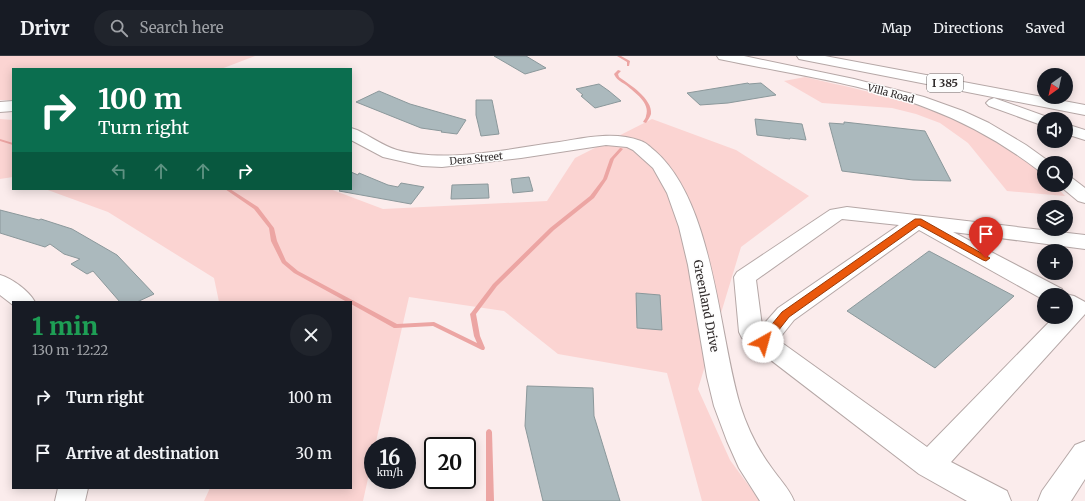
<!DOCTYPE html>
<meta charset="utf-8">
<style>
:root{--surface:#171b24;--page:#20242c;--text:#f1f3f6;--muted:#9ea1a6;--line:#363941}
body{margin:0;font-family:Merriweather,serif;background:var(--page);color:var(--text);height:100vh;display:flex;flex-direction:column;font-size:15px;white-space:nowrap}
*{box-sizing:border-box;margin:0}
p{font-size:13px;color:var(--muted)}
.icon{flex:none;width:22px;height:22px;fill:none;stroke:currentColor;stroke-width:2;stroke-linecap:round;stroke-linejoin:round}
.map{position:relative;flex:1;overflow:hidden}
.details{position:absolute;left:12px;top:245px;width:340px;height:188px;display:flex;flex-direction:column;background:var(--surface);border-radius:0px;box-shadow:0 2px 10px #0003}
.details>*{flex:none}
.guide{position:absolute;left:12px;top:12px;width:340px;height:122px;border-radius:0px;box-shadow:0 2px 10px #0003;background:#0b6e4f;color:#fff;overflow:hidden}
.needle{width:26px;rotate:213deg}
.fabs{position:absolute;left:1037px;top:12px;display:grid;gap:8px}
.fabs a{display:grid;place-items:center;width:36px;height:36px;border-radius:50%;background:var(--surface);box-shadow:0 2px 10px #0003;font-size:20px}
.speed{position:absolute;left:364px;top:381px;display:flex;gap:8px;font-size:20px;font-weight:700;text-align:center}
.speed>*{display:grid;place-content:center;width:52px;height:52px;border-radius:50%;background:var(--surface);box-shadow:0 2px 10px #0003;line-height:1}
.speed small{font-size:10px;font-weight:400}
.speed .limit{border:2px solid #111;border-radius:6px;background:#fff;color:#111}
.pin{position:absolute;display:grid;place-items:center;width:34px;height:34px;color:#fff;margin:-41px -17px;border-radius:50% 50% 50% 0;rotate:-45deg;box-shadow:0 0 4px #0007}
.pin .icon{rotate:45deg}
.me{position:absolute;width:44px;margin:-22px;rotate:38deg;stroke-linejoin:round;filter:drop-shadow(0 0 3px #0008)}
.turn{display:flex;align-items:center;gap:14px;height:84px;padding:0 20px;font-size:18px}
.turn .icon{width:52px;height:52px;stroke-width:2.5}
.turn b{display:block;font-size:28px;line-height:34px}
.lanes{display:flex;align-items:center;height:38px;padding:0 20px;background:#0003;justify-content:center;gap:20px;direction:ltr}
.lanes .off{opacity:.35}
.round{display:grid;place-items:center;flex:none;width:42px;height:42px;border-radius:21px;background:var(--page)}
.overview{display:flex;align-items:center;justify-content:space-between;height:68px;padding:0 20px}
h1{font-size:24px;font-weight:800;line-height:30px;color:#1e9e55}
ul{padding:0;list-style:none}
li{display:flex;align-items:center;gap:12px;height:56px;padding:0 20px}
li div{flex:1}
li b{display:block;font-size:15px}
li em{font-style:normal}
header{display:flex;align-items:center;gap:24px;box-sizing:border-box;height:56px;padding:0 20px;background:var(--surface);border-bottom:1px solid var(--line)}
header strong{font-size:19px}
nav{display:flex;gap:22px;margin-inline-start:auto;font-size:14px}
.search{width:280px;height:36px;background:var(--page);display:flex;align-items:center;gap:10px;box-sizing:border-box;padding:0 14px;border-radius:22px;color:var(--muted);font-size:15px}
.map>svg:first-child{display:block}
.green{fill:#fbd4d2}
.lines{fill:none;stroke-linecap:round;stroke-linejoin:round}
.stream{fill:#eca5a3;fill-rule:evenodd}
.building{fill:#abb9bd;stroke:#8b989b}
.minor-casing{stroke:#b5a7a6;stroke-width:2}
.highway-casing{stroke:#b5a7a6;stroke-width:2}
.minor{fill:#fff;fill-rule:evenodd}
.highway{fill:#fff;fill-rule:evenodd}
.route{fill:#ea580c;stroke:#983908}
.labels{text-anchor:middle;stroke-width:3;stroke-linejoin:round;paint-order:stroke}
.far-street-label{font-size:10px;fill:#2f2a2a;stroke:#fdfdfd}
.shield{fill:#fdfdfd;stroke:#6d6969;stroke-width:1}
.shield-label{font-size:11px;font-weight:bold;fill:#2f2a2a}
.street-label{font-size:12px;fill:#2f2a2a;stroke:#fdfdfd}
</style>
<header>
<strong>Drivr</strong>
<div class="search"><svg class="icon" aria-label="search" viewBox="0 0 24 24"><circle cx="10" cy="10" r="6"/><path d="M15 15l6 6"/></svg>Search here</div>
<nav><a>Map</a><a>Directions</a><a>Saved</a></nav>
</header>
<div class="map">
<svg width="1085" height="445" viewBox="0 0 1085 445">
<rect width="100%" height="100%" fill="#fbecec"/>
<g class="green">
<polygon points="0,0 255,0 221,13 13,13 13,44 0,44"/>
<path d="M805 21C856 33 909 43 957 65 987 79 1015 98 1043 116L1044 129H1055L1065 140 1007 135 968 87 940 67 916 58 892 52 822 47 784 25Z"/>
<polygon points="0,63 13,64 13,121 0,123"/>
<polygon points="652,63 736,94 809,140 741,191 698,333 730,404 760,445 702,445 667,317 558,298 504,255 409,241 375,390 373,390 373,400 363,445 204,445 210,432 351,432 351,246 219,246 214,222 108,156 45,133 330,133 383,153 547,145 575,102"/>
</g>
<g class="lines">
<g class="stream">
<polygon points="617,0 621,0 630,5 629,10 627,10 627,6"/>
<path d="M618 14 621 15 618 18 619 21C629 28 653 43 651 58 650 61 648 64 646 67L643 66C644 64 646 62 646 60 651 47 634 36 626 29 621 26 616 23 614 18Z"/>
<polygon points="0,83 13,87 13,89 0,85"/>
<polygon points="620,92 621,92 623,93 614,103 607,123 594,142 554,174 497,230 476,258 480,280 485,292 484,294 482,294 433,270 396,272 394,272 351,248 351,246 347,246 294,217 282,207 271,185 269,172 254,153 225,133 230,133 258,151 274,172 277,185 286,205 298,215 397,268 434,266 477,287 474,280 470,258 471,257 493,228 550,172 590,140 603,123 610,103"/>
<polygon points="489,373 491,374 492,376 494,445 486,445 486,376 487,374"/>
</g>
</g>
<g class="building">
<polygon points="494,0 526,0 546,12 525,18"/>
<polygon points="748,27 749,28 761,27 776,39 728,47 700,49 687,37"/>
<polygon points="599,28 609,35 621,45 595,52 581,40 583,39 576,33"/>
<polygon points="379,35 410,48 466,64 457,78 441,76 442,75 421,72 356,46"/>
<polygon points="476,44 492,44 499,78 481,80 476,59"/>
<polygon points="755,63 802,68 806,84 790,82 790,83 757,79"/>
<polygon points="844,66 925,75 951,125 913,124 842,115 829,67 844,68"/>
<polygon points="351,116 358,119 359,117 388,129 398,131 401,127 424,131 411,148 339,135 341,133 351,133"/>
<polygon points="529,121 533,135 513,137 511,123"/>
<polygon points="488,128 489,142 451,143 452,129"/>
<polygon points="0,154 39,164 41,163 72,173 117,199 154,238 137,246 120,246 93,215 87,218 71,208 80,203 64,198 50,188 45,191 0,177"/>
<polygon points="929,195 1014,240 935,312 847,255"/>
<polygon points="636,237 660,239 662,274 637,272"/>
<polygon points="527,330 593,332 594,360 620,445 543,445 525,370"/>
</g>
<g class="lines">
<g class="minor-casing">
<g id="minor">
<path d="M717 0H744L854 23 924 41 963 55 989 67 1026 89 1051 107H1044V115L1038 114C1004 88 967 67 927 52 865 28 790 18 724 4L719 3Z"/>
<polygon points="13,45 13,55 0,56 0,46"/>
<path d="M351 72 357 74C370 80 383 90 397 94 444 107 504 94 552 87 582 83 612 74 641 85 647 87 651 92 655 95 714 147 718 275 740 349 747 371 757 392 771 411 779 423 789 432 794 445H760L739 412 727 385 714 350 707 321 688 209 679 171 667 137 653 112 633 94 627 91 606 89 521 102 442 111 422 110 383 101 351 84Z"/>
<polygon points="1066,121 1072,122 1085,132 1085,147 1078,145 1060,130 1066,129"/>
<path d="M847 151 1085 179V193L953 176 1062 233 1065 238 1074 240 1085 246V258L951 406 1007 435 1011 445H967L919 418 742 282 739 276 734 221 737 216 830 154ZM842 163 899 169 778 252 762 270 756 224ZM919 174 1044 244V239H1066V261H1054L927 391 778 284 794 264Z"/>
<path d="M0 219C13 223 29 235 35 246H13V249L0 239Z"/>
<polygon points="1085,385 1085,423 1071,445 1038,445 1042,435 1075,389"/>
<polygon points="58,432 88,432 85,445 55,445"/>
</g>
</g>
<g class="highway-casing">
<g id="highway">
<polygon points="797,0 825,0 1085,49 1085,59 804,4 799,3"/>
<polygon points="994,42 1050,62 1051,63 1044,63 1044,70 989,50 986,47 989,44"/>
<polygon points="1066,68 1085,74 1085,84 1066,78"/>
</g>
</g>
<use href="#minor" class="minor"/>
<use href="#highway" class="highway"/>
</g>
<polygon class="route" points="915,163 921,163 990,202 986,205 983,204 919,169 789,261 767,289 759,289 758,286 759,284 782,256"/>
<g class="labels">
<g class="far-street-label">
<text transform="translate(891 37) rotate(15)" y="4">Villa Road</text>
<text transform="translate(476 102) rotate(-6)" y="4">Dera Street</text>
</g>
<rect class="shield" x="927" y="18" width="36" height="18" rx="3"/>
<g class="shield-label">
<text x="945" y="31">I 385</text>
</g>
<g class="street-label">
<text transform="translate(706 250) rotate(79)" y="4">Greenland Drive</text>
</g>
</g>
</svg>
<div class="fabs">
<a><svg class="needle" viewBox="-14 -14 28 28"><path d="M0-13l5 13h-10z" fill="#e53935"/><path d="M0 13l5-13h-10z" fill="#9ea1a6"/></svg></a>
<a><svg class="icon" aria-label="sound" viewBox="0 0 24 24"><path d="M4 9h4l5-4v14l-5-4H4zM17 9q2 3 0 6"/></svg></a>
<a><svg class="icon" aria-label="search" viewBox="0 0 24 24"><circle cx="10" cy="10" r="6"/><path d="M15 15l6 6"/></svg></a>
<a><svg class="icon" aria-label="layers" viewBox="0 0 24 24"><path d="M12 4l9 5-9 5-9-5zM3 14l9 5 9-5"/></svg></a>
<a>+</a>
<a>−</a>
</div>
<div class="speed"><div>16<small>km/h</small></div><div class="limit">20</div></div>
<div class="pin" style="left:986px;top:202px;background:#d93025"><svg class="icon" aria-label="arrive" viewBox="0 0 24 24"><path d="M6 21V4h12l-3 4 3 4H6"/></svg></div>
<svg class="me" style="left:763px;top:286px" viewBox="-20 -20 40 40"><circle r="19" fill="#fff"/><path d="M0-13L10 11 0 6-10 11z" fill="#ea580c"/></svg>
<div class="guide">
<div class="turn"><svg class="icon" aria-label="right" viewBox="0 0 24 24"><path d="M7 20v-9h11M14 6l5 5-5 5"/></svg><div><b>100 m</b>Turn right</div></div>
<div class="lanes"><svg class="icon off" aria-label="left" viewBox="0 0 24 24"><path d="M17 20v-9H6M10 6l-5 5 5 5"/></svg><svg class="icon off" aria-label="ahead" viewBox="0 0 24 24"><path d="M12 20V5M6 11l6-6 6 6"/></svg><svg class="icon off" aria-label="ahead" viewBox="0 0 24 24"><path d="M12 20V5M6 11l6-6 6 6"/></svg><svg class="icon" aria-label="right" viewBox="0 0 24 24"><path d="M7 20v-9h11M14 6l5 5-5 5"/></svg></div>
</div>
<section class="details">
<div class="overview"><div><h1>1 min</h1><p>130 m · 12:22</p></div><a class="round"><svg class="icon" aria-label="close" viewBox="0 0 24 24"><path d="M6 6l12 12M18 6L6 18"/></svg></a></div>
<ul>
<li><svg class="icon" aria-label="right" viewBox="0 0 24 24"><path d="M7 20v-9h11M14 6l5 5-5 5"/></svg><div><b>Turn right</b></div><em>100 m</em></li>
<li><svg class="icon" aria-label="arrive" viewBox="0 0 24 24"><path d="M6 21V4h12l-3 4 3 4H6"/></svg><div><b>Arrive at destination</b></div><em>30 m</em></li>
</ul>
</section>
</div>
